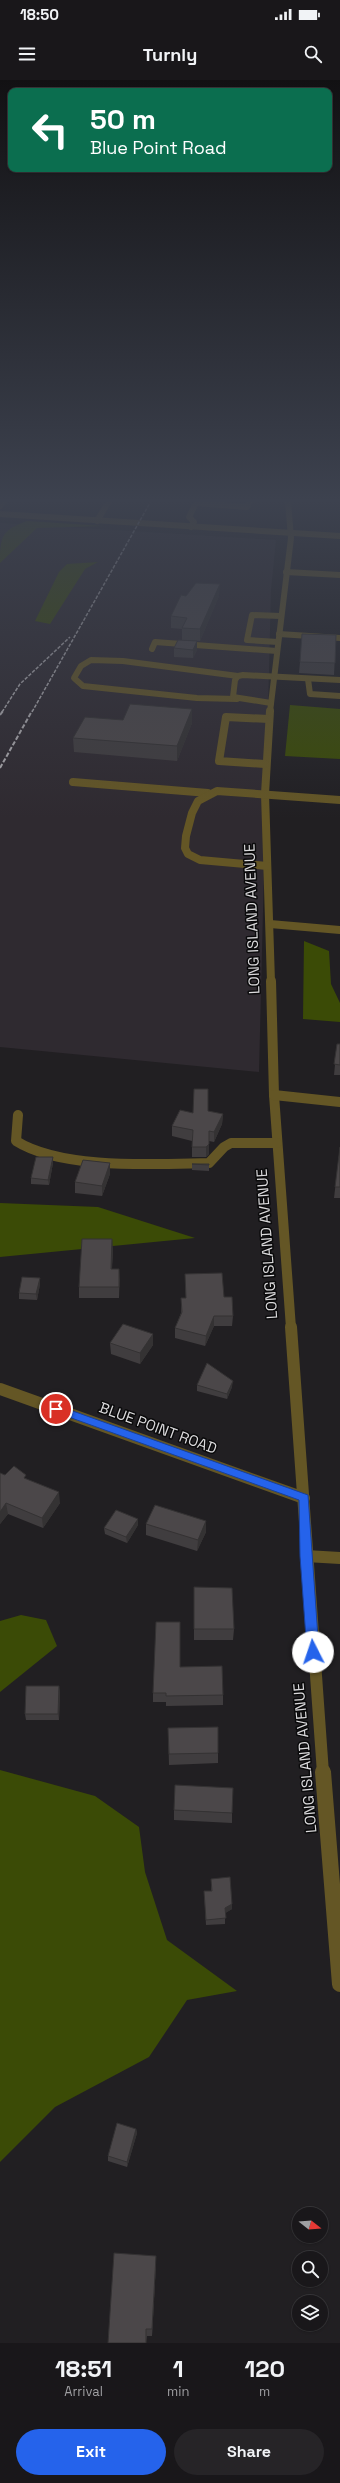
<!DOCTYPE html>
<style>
:root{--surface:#19171a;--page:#262427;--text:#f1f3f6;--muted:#9f9fa2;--line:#373639;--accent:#2563eb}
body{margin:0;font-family:"Space Grotesk",sans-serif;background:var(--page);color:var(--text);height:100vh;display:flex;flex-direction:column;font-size:15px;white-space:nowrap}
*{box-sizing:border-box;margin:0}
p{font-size:13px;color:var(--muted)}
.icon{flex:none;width:22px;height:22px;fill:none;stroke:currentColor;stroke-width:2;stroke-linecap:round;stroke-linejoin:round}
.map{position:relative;height:2263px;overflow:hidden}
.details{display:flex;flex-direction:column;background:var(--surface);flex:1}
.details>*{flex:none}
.guide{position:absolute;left:8px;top:8px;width:324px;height:84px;border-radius:8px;box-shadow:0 1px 3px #0004,0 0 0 1px var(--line);background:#0b6e4f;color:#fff;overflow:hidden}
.needle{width:26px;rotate:107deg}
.buttons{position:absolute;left:292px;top:2127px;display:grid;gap:8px}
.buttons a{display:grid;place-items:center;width:36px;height:36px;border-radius:50%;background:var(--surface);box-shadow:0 1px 3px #0004,0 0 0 1px var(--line);font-size:20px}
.pin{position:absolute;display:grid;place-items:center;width:34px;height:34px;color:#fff;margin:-17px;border:2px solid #fff;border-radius:50%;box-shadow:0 1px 4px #0007}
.me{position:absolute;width:44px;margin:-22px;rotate:356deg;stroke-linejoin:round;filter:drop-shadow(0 0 3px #0008)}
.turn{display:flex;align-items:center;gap:14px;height:84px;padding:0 16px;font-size:18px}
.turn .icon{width:52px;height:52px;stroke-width:2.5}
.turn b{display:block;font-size:28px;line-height:34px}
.eta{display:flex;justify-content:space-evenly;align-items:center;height:68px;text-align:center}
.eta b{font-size:24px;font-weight:800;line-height:28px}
.cta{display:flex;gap:8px;margin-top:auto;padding:8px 16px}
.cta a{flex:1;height:46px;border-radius:24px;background:var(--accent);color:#fff;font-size:16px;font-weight:800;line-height:46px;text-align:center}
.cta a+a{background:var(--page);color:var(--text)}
.status{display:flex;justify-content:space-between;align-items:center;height:28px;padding:0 20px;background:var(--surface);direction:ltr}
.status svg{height:11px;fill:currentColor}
header{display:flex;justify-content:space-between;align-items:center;height:52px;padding:0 16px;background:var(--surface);font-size:18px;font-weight:800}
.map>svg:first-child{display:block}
.built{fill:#2f2a30}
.green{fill:#3b4b06}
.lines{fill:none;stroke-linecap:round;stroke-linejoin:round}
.minor-far4{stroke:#645625;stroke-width:6}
.minor-far3{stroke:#645625;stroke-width:8}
.minor-far2{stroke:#645625;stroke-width:10}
.minor-far1{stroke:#645625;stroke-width:12}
.minor{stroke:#645625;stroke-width:16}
.rail-far1{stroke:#adabae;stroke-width:1.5;stroke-dasharray:3.5 1.5;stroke-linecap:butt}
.rail{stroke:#adabae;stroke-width:2;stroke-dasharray:4.5 2;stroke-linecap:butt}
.wall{fill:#403d3f}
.shaded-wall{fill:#343233}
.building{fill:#4b4749;stroke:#343233}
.route{fill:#2563eb;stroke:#184099}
.labels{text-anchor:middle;stroke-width:3;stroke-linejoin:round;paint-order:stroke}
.street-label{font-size:15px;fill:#dbdadc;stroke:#0a0a0b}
</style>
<div class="status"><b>18:50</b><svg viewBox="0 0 49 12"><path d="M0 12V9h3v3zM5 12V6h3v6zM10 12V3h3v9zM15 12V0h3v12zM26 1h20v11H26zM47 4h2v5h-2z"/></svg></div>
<header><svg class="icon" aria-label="menu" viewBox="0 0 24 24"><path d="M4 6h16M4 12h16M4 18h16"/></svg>Turnly<svg class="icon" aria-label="search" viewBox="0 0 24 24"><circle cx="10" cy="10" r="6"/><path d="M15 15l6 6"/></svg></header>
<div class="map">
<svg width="340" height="2263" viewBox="0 0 340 2263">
<rect width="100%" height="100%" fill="#211f22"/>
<polygon class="built" points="0,443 276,460 271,510 259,992 0,967"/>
<g class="green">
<path d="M27 441 104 446 37 448 0 483C0 456 2 450 27 441Z"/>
<polygon points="98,482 85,489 50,544 35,541 59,492 67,484"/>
<polygon points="290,625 340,629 340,679 285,676"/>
<polygon points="304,861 329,871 331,904 340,923 340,942 303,939"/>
<polygon points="0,1123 98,1127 195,1158 0,1177"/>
<polygon points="21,1535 46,1540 57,1566 0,1612 0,1541"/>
<polygon points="0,1690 95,1716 139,1747 145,1792 167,1860 237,1911 187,1920 149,1977 55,2027 0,2082"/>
</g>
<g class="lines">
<g class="minor-far4">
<polyline points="0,426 4,421"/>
<polyline points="0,434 340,456"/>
<polyline points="97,441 109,421"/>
<polyline points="191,447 194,442 189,437 196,423 247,427 250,421"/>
<polyline points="286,492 340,495"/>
<polyline points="279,554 340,558"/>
<polyline points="278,562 247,560 252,535 281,536"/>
<polyline points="152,569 155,562 277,571"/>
<polyline points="308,599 310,614 340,616"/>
<polyline points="237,619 197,618 83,606 74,598 81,586 91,580 123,581 238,596"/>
<polyline points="271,623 233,617 235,600 238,596 243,595 340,600"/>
<polyline points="270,632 291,458 288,421"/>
</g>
<g class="minor-far3">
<polyline points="270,631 265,714 271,902"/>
<polyline points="265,684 219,681 226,637 269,639"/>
<polyline points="73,702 208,713"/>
<polyline points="267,786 200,780 188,774 185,768 186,756 192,733 198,721 217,711 340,720"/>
<polyline points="270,844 340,850"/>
</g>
<g class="minor-far2">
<polyline points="271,901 274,1015 291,1248"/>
<polyline points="274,1015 340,1022"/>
<path d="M18 1035 16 1061C62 1090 155 1084 209 1083L224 1067 231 1063H277"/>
</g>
<g class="minor-far1">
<polyline points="291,1247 323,1693"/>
<polyline points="0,1309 304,1418"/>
<polyline points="306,1476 340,1478"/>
</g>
<polyline class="minor" points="323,1692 340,1904"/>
<g class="rail-far1">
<polyline points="2,632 20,604 70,557"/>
<polyline points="32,632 151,421"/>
</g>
<g class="rail">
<polyline points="0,635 3,631"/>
<polyline points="0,688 32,631"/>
</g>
</g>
<g class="wall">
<polygon points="186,516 219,516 200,561 182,560 182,549 171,548 171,536"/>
<polygon points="336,555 334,595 299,593 300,582"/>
<polygon points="197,561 197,570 193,578 174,577 174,568"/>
<polygon points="123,640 192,643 177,681 74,672 73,658"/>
<polygon points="337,964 340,964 340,995 334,995"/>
<polygon points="208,1031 223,1034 222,1044 214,1062 209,1061 209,1074 206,1077 192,1077 192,1061 172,1056 172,1046 193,1033"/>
<polygon points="340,1067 340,1118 334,1118"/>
<polygon points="53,1083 49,1105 31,1104 31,1098"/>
<polygon points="110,1083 110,1094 102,1116 75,1113 75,1102"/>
<polygon points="192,1084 209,1084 209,1091 192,1090"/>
<polygon points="113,1169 112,1189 119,1189 119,1218 79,1218 79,1207"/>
<polygon points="185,1194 224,1217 233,1236 232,1246 214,1246 205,1266 175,1258 175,1248 181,1233 181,1218 186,1218"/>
<polygon points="40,1198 40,1204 37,1220 19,1219 19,1213"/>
<polygon points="153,1254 153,1265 140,1284 111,1274 110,1263"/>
<polygon points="197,1305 232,1307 227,1319 197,1311"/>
<polygon points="0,1393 5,1395 27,1399 60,1423 43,1448 8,1434 0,1444"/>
<polygon points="146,1444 206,1452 197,1471 146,1455"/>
<polygon points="138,1445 127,1463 105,1454 104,1448"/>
<polygon points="194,1507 234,1549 233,1560 194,1560"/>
<polygon points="180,1587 223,1615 223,1625 166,1626 166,1622 153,1622 153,1613"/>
<polygon points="60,1611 59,1640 26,1640 25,1634"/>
<polygon points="168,1648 218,1673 218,1683 169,1685"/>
<polygon points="174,1730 232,1733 232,1743 174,1740"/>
<polygon points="211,1799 232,1824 232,1829 225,1833 225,1844 206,1845 204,1811 211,1811"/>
<polygon points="136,2049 137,2053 127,2087 108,2081 108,2076"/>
<polygon points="156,2183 152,2256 147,2256 146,2263 108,2263"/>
</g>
<g class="shaded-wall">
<polygon points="220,504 219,516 200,561 200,549"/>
<polygon points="197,561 197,570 193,578 193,570"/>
<polygon points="192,629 192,643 177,681 177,666"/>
<polygon points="223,1034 222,1044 214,1062 214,1052"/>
<polygon points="209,1064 209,1074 206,1077 206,1067"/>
<polygon points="53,1077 53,1083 49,1105 48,1100"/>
<polygon points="110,1083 110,1094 102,1116 102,1106"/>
<polygon points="112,1159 113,1169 111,1200 111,1189"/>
<polygon points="119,1189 120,1200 119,1218"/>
<polygon points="40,1198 40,1204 37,1220 36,1214"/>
<polygon points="214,1236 214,1246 205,1266 206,1256"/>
<polygon points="153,1254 153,1265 140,1284 140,1273"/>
<polygon points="233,1301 232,1307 227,1319 227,1314"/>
<polygon points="59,1412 60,1423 43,1448 42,1438"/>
<polygon points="6,1423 8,1434 0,1444 0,1432"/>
<polygon points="138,1439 138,1445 127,1463 126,1457"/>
<polygon points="206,1441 206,1452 197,1471 198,1460"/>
<polygon points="59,1606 60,1611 59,1640 58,1634"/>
<polygon points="232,1824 232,1829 224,1834 225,1828"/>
<polygon points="136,2049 137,2053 127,2087 127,2082"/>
<polygon points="156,2176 156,2183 152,2256 152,2249"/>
</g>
<g class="building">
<polygon points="196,503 220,504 200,549 182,548 187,538 171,536 181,515 186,516"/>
<polygon points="302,554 336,555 335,583 300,582"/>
<polygon points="178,560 197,561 193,570 174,568"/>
<polygon points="130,624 192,629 177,666 73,658 85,637 123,640"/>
<polygon points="337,964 340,964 340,985 334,984"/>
<polygon points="194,1009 208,1009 208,1031 223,1034 214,1052 209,1051 209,1064 206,1067 192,1067 193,1050 172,1046 180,1030 193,1033"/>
<polygon points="340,1067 340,1107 335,1107"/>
<polygon points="36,1077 53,1077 48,1100 31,1098"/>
<polygon points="83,1080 110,1083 102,1106 75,1102"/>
<polygon points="192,1084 209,1084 209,1085"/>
<polygon points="82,1159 112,1159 111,1189 119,1189 119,1207 79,1207"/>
<polygon points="222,1193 224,1217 232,1217 233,1236 214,1236 206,1256 175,1248 182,1232 181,1218 186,1218 185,1194"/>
<polygon points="22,1197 40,1198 36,1214 19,1213"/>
<polygon points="123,1244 153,1254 140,1273 110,1263"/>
<polygon points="207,1283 233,1301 227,1314 197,1305"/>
<polygon points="14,1386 26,1395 24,1398 59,1412 42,1438 6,1423 0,1432 0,1393 5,1395"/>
<polygon points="155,1425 206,1441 198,1460 146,1444"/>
<polygon points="116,1430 138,1439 126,1457 104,1448"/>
<polygon points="194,1507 232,1508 234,1549 194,1549"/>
<polygon points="156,1542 180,1542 180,1587 222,1586 223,1615 166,1616 166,1613 153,1613"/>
<polygon points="26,1606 59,1606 58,1634 25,1634"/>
<polygon points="218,1647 218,1673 169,1674 168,1648"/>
<polygon points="175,1705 233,1708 232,1733 174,1730"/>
<polygon points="230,1797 232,1824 225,1828 226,1838 206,1840 204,1811 212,1811 211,1799"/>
<polygon points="117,2043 136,2049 127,2082 108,2076"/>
<polygon points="114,2173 156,2176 152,2249 146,2249 146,2263 108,2263"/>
</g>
<linearGradient id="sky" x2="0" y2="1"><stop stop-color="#121113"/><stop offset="0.57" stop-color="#3d424f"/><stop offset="1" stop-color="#3d424f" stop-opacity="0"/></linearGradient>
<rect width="340" height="738" fill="url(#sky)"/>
<polygon class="route" points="56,1325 308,1415 319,1572 318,1575 309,1575 307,1572 300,1476 299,1420 52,1331 52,1326"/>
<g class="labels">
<g class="street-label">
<text transform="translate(252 839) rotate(-92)" y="5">LONG ISLAND AVENUE</text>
<text transform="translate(267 1164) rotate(-94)" y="5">LONG ISLAND AVENUE</text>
<text transform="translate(158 1348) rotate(20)" y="5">BLUE POINT ROAD</text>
<text transform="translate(305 1678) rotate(-95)" y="5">LONG ISLAND AVENUE</text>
</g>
</g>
</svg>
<div class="buttons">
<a><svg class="needle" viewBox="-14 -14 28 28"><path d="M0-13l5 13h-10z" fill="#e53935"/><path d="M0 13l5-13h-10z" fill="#9f9fa2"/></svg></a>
<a><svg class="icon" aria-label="search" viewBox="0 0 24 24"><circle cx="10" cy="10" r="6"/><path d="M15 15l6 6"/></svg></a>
<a><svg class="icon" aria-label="layers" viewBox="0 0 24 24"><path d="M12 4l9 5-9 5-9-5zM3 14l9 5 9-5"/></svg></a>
</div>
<div class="pin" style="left:56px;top:1329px;background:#d93025"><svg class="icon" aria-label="arrive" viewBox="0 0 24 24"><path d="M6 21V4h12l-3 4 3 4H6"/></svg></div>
<svg class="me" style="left:313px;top:1572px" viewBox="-20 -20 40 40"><circle r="19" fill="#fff"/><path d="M0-13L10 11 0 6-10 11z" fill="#2563eb"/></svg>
<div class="guide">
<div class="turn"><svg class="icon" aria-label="left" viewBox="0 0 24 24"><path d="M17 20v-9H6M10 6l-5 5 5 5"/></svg><div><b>50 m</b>Blue Point Road</div></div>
</div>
</div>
<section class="details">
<div class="eta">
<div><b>18:51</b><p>Arrival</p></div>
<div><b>1</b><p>min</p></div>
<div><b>120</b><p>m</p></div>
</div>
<div class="cta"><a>Exit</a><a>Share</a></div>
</section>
